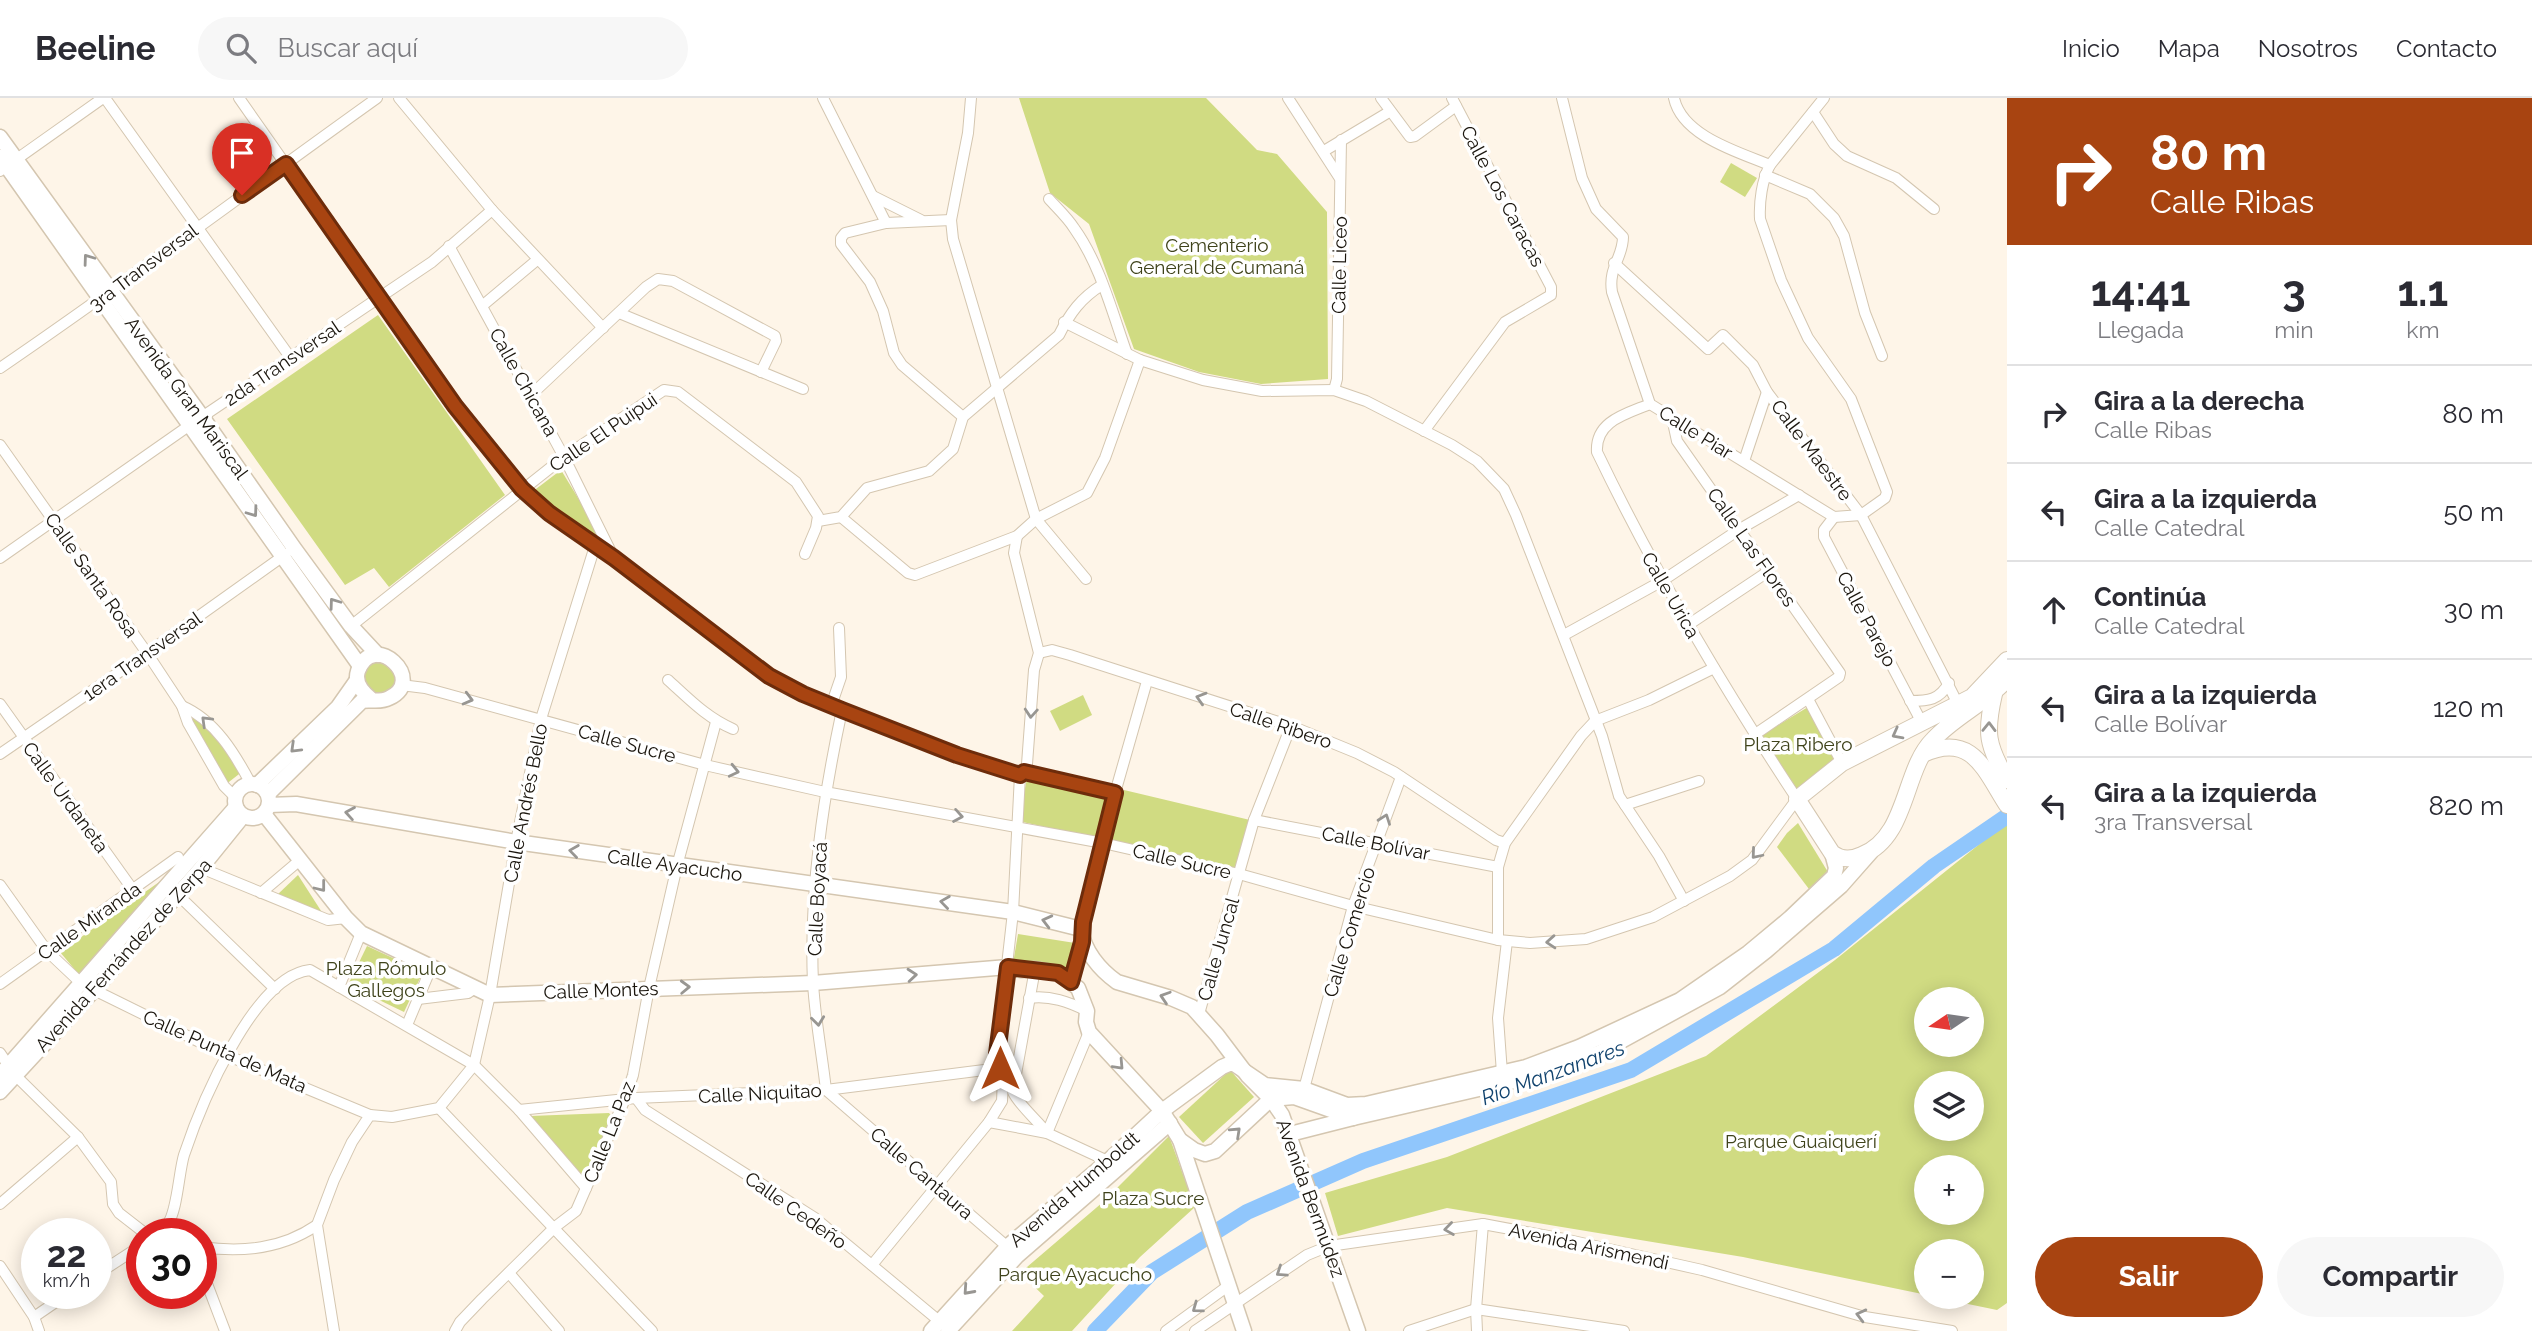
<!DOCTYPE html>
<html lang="es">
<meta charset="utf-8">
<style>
:root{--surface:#fff;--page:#f7f7f7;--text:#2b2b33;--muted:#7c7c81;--line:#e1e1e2;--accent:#a84411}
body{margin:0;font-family:Raleway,sans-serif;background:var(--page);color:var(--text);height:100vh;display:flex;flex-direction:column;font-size:26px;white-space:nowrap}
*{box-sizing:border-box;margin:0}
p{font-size:23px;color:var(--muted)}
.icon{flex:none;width:38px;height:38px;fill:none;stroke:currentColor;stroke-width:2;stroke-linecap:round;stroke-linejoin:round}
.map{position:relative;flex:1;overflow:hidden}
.details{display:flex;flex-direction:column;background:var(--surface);width:525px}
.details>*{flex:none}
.top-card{background:#a84411;color:#fff;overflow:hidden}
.needle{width:46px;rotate:257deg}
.controls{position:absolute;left:1914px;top:889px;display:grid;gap:14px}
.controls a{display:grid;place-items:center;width:70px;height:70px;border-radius:50%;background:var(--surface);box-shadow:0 4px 18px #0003;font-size:35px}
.speed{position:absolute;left:21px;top:1120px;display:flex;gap:14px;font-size:35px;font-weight:700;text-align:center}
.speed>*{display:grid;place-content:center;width:91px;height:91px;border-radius:50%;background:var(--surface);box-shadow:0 4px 18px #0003;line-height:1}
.speed small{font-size:18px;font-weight:400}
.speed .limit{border:10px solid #d22;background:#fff;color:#111}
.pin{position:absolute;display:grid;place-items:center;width:60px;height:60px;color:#fff;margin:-72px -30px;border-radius:50% 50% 50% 0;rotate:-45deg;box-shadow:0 0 7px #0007}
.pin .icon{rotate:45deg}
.me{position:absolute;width:77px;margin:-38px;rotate:0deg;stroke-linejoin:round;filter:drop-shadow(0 0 5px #0008)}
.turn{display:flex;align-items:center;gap:24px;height:147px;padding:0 28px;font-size:32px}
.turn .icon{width:91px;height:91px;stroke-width:2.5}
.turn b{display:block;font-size:49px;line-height:60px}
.eta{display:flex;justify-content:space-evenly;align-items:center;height:119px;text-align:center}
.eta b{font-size:42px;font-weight:700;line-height:49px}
.button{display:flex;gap:14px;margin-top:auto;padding:14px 28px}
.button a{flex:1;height:80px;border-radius:42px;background:var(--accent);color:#fff;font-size:28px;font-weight:700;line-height:80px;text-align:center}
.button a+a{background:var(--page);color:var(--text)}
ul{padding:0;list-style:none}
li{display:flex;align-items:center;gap:21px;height:98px;padding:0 28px;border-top:2px solid var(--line)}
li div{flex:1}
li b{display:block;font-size:26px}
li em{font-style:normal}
header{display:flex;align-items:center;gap:42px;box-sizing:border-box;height:98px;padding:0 35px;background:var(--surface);border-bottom:2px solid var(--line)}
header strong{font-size:33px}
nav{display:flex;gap:38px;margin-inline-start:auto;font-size:24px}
.search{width:490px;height:63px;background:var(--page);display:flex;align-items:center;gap:18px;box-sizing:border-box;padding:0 24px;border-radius:38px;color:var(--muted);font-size:26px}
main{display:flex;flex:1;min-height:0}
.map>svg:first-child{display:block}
.green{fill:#d0db82;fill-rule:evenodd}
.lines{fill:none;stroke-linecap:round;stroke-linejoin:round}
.river{stroke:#90c6fc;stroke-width:16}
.street-casing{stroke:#d4c6b0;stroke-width:12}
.secondary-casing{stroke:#d4c6b0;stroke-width:17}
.primary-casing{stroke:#d4c6b0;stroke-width:18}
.street{stroke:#fff;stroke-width:10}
.secondary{stroke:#fff;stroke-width:14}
.primary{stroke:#fff;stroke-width:16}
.oneway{stroke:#989692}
.route-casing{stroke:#6d2c0b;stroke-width:18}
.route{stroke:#a84411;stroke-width:12}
.labels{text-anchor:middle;stroke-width:7;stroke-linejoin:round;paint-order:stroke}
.street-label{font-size:19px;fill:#1a150d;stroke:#fff}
.park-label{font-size:19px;fill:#3f431b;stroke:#fff}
.water-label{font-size:21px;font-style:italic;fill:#11436e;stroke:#fff}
</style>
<header>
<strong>Beeline</strong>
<div class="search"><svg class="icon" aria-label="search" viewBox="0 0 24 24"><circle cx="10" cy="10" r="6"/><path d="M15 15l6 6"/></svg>Buscar aquí</div>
<nav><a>Inicio</a><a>Mapa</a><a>Nosotros</a><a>Contacto</a></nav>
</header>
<main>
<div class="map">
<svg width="2007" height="1233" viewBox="0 0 2007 1233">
<rect width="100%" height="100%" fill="#fef5e8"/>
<g class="green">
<polygon points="1019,0 1206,0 1257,52 1277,56 1327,114 1328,281 1261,286 1199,274 1134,251 1089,126 1050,95"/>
<polygon points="1731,65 1757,80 1745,99 1720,84"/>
<polygon points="378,217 505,397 389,489 374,470 345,487 227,321"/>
<polygon points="561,372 600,436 597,439 580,430 532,394"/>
<circle cx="379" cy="580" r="17"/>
<polygon points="1083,597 1092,617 1060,633 1050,613"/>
<polygon points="1808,609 1837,666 1800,696 1760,638"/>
<polygon points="194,619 218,639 243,673 225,687 192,622"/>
<polygon points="1028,676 1109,697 1100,741 1018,723"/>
<polygon points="1124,692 1250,722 1235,772 1110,743"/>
<path d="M2007 724V1205L1997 1212 1934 1199H1972V1153H1927V1197L1743 1159 1447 1110 1338 1138 1325 1095 1447 1059 1706 958 1835 862ZM1927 901H1972V947H1927ZM1927 985H1972V1031H1927ZM1927 1069H1972V1115H1927Z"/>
<polygon points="1798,725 1831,779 1812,795 1777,749 1787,735"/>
<polygon points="186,757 81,879 60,854 162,782"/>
<polygon points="298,777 325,819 276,798"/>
<polygon points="1018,836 1075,845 1067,879 1012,871"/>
<polygon points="367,848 423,874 404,914 348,887"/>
<polygon points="1230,972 1254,999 1203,1045 1179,1019"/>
<polygon points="609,1015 613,1020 587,1077 582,1077 530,1018"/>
<polygon points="1169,1038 1195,1109 1140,1159 1072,1233 1012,1233 1044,1198 1020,1175 1103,1104"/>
</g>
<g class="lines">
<polyline class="river" points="1095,1233 1152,1174 1247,1114 1363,1063 1631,972 1834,851 1934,768 2007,718"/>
<g class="street-casing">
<g id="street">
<polyline points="105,0 290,259"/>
<polyline points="239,0 455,308 521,391 549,415 614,460 769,578 803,596 842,612 957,657 1020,677 1024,674 1115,695"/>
<polyline points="399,0 492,112 603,230"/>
<polyline points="823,0 886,125"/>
<polyline points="971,0 968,35 951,122 953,141 1036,421 1086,481"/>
<polyline points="1288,0 1339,79"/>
<polyline points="1381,0 1410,39 1415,38 1456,8"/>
<path d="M1562 0 1582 80 1596 111 1623 139C1623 160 1608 169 1612 194L1650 306 1834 419 1861 417 1885 400 1887 394 1851 301 1808 240 1781 182 1760 121C1759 104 1762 82 1770 67L1824 0"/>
<path d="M1674 0C1682 38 1738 54 1770 67"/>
<polyline points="1813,14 1834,46 1847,58 1896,80 1934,111"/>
<polyline points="1324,53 1389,14"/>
<polyline points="0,73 103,0"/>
<polyline points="1765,77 1810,96 1834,120 1844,138 1865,215 1882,258"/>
<polyline points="873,98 921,122"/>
<path d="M1049 101C1057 110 1067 119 1074 130 1100 166 1112 214 1127 256"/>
<polyline points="951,122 886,125 845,135 841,140 841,146 870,184 883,213 894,255 902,267 963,319"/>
<polyline points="449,148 564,359 614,460"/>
<polyline points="1614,165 1708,251 1723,237 1753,267 1767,294 1861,417 1958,606"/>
<polyline points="482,208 537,162"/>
<polyline points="619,215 803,291"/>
<polyline points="1064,224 1140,262 1203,282 1262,293 1334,292 1366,303 1452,347 1477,363 1504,391 1516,417 1602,638 1619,698 1659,758 1684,803"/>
<path d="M0 270C128 183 251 90 377 0"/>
<polyline points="1334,292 1337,281 1341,42"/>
<polyline points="531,297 646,189 658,181 673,183 775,238 776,243 761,274"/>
<polyline points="1672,320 1677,343 1840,575 1839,579 1754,637"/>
<polyline points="1424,333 1505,224 1551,197 1551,189 1452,0"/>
<polyline points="0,347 147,555 182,608 188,625 224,688 235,699"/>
<polyline points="1744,363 1767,294"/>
<polyline points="841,419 908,475 915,477 1017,438 1036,421 1087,395 1105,360 1140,262"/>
<polyline points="1834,419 1824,432 1824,439 1921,623"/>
<path d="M818 423 841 419 867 390 929 373 953 351 963 319 1059 237C1070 215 1081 200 1102 187"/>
<polyline points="1017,438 1014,455 1039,555 1034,572 1027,666 1024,674"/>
<polyline points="0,460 190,327 432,164 492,112"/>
<polyline points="1688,527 1769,473"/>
<polyline points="351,528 564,359 664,292 678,294 796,384 818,418 816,430 805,456"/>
<polyline points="1564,537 1662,483 1740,431 1799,397"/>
<polyline points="1039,555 1052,552 1070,557 1291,628 1357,655 1394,674 1496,742 1505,745"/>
<path d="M668 582C689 601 707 620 733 631"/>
<path d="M401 587 425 590 705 667 825 694 1103 745 1239 776 1353 808 1498 842 1530 845 1586 841 1653 819 1730 778 1752 762 1797 701C1723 589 1655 475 1597 354 1595 323 1626 316 1650 306"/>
<polyline points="1808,601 1842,665"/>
<path d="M1910 603C1929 603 1939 602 1949 585"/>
<polyline points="0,606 133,792"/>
<path d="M182 608C215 622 235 656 251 686"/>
<polyline points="831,608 841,579 839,530"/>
<path d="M842 612C823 701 809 793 813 885 815 920 822 956 826 992L1010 1151"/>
<polyline points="0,656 147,555 286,456"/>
<polyline points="1625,707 1699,683"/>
<polyline points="1254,722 1498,769"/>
<polyline points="201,770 328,822 346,820"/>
<polyline points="0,787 47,853 82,886 226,957 370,1017"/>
<polyline points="261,795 300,762"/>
<polyline points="177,796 275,891"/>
<polyline points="1081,831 1115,695 1147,583"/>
<polyline points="1498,842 1498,769 1505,745 1581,638 1595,623 1649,602 1714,570"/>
<polyline points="1071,884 1082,844"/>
<polyline points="0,886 178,759"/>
<polyline points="339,889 361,835"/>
<path d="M1029 900C1050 897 1069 904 1087 913"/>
<polyline points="418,901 468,895 475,890"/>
<polyline points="1199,916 1254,722 1291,628"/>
<polyline points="407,927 431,870"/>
<polyline points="0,955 15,977 78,1039 111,1084 113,1106 119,1115 146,1136"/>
<polyline points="1502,975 1498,920 1507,843"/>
<polyline points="1014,987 1035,871"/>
<polyline points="1304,991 1353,808 1401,679"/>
<polyline points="636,1000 645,1012 815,1120 944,1227"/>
<polyline points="439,1010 652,1233"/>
<path d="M519 1012 636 1000 826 992 1000 970C1012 976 1009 984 1013 994 1018 1006 1039 1024 1047 1035L1089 934"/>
<polyline points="989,1024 1047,1035 1112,1065"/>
<polyline points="0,1106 78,1039"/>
<polyline points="170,1123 182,1136"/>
<path d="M156 1136C160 1132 165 1129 168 1125 177 1114 179 1073 184 1057 200 1009 253 878 310 872L474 967 519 1012 586 1090"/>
<path d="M201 1149C243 1155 282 1151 317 1127"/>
<polyline points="872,1167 989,1024 1002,1003 1003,980 997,956 1013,814 1020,677"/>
<polyline points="0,1168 34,1219 39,1233"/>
<polyline points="201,1170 225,1233"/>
<polyline points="509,1175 559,1233"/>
<polyline points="96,1177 142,1147"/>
<polyline points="34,1219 69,1195"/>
<polyline points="334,1233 317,1127 334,1082 352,1044 370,1017 392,1019 439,1010 474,967 490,897 516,744 541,621 595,448"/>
<polyline points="455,1233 460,1224 482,1201 555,1129 576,1113 625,1001 633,977 649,890 677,768 716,624"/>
<polyline points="1166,1233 1228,1188"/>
<polyline points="1195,1233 1307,1157 1329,1148 1483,1126 1564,1141 1702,1172 1865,1219 1952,1233"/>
<polyline points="1409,1233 1476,1211 1624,1233"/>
<polyline points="1477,1233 1476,1211 1483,1126"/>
</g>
</g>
<g class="secondary-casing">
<g id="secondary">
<polyline points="0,39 203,320 294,450 351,528 378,557"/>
<polyline points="0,59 360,568"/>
<circle cx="252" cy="703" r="17"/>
<polyline points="257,687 338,609 357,582"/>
<path d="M268 696 362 603C371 601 380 605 389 600 428 582 373 531 358 573 354 585 362 594 371 601"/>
<path d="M269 707 296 706 516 744 1013 814 1081 831C1083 852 1100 872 1117 884L1171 900 1192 909 1217 937 1248 978 1271 1001 1282 1017 1358 1233"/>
<polyline points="264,716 346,820 361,835 490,897 813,885 1008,869 1021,872 1035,871 1058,875 1078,890 1087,913 1086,924 1089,934 1162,1013 1180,1042 1194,1052 1205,1056 1215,1053 1271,1001 1294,999 1353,1020 1531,979 1601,954 1720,889 1766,853 1841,788 1871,754"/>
<polyline points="0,977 236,709"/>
<polyline points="0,994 94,892 201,770 243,718"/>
<polyline points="1290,1036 1353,1020"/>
<polyline points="1180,1042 1244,1233"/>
<polyline points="931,1233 1008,1148 1108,1063 1162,1013 1222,969 1229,966 1234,966 1265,987 1304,991 1347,1007 1366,1006 1526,969 1579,949 1680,902 1748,855 1790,820 1834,778 1836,770 1832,755"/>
<polyline points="948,1233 1017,1158 1170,1025"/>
</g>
</g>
<g class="primary-casing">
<g id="primary">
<path d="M2007 562 1972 599 1842 665 1797 701 1832 755C1842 762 1851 762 1862 757 1908 739 1903 672 1933 642 1955 618 1986 605 2007 581"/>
<path d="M1994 596C1985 635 1987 647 2007 682"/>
<path d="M1923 656C1972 634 1984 671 2007 707"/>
</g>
</g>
<use href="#street" class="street"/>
<use href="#secondary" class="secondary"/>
<use href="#primary" class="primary"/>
</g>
<defs><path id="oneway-chevron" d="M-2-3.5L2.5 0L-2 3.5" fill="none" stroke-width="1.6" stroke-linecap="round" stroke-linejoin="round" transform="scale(1.75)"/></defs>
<g class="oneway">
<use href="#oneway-chevron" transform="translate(88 161) rotate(-126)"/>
<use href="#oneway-chevron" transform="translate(253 414) rotate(54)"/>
<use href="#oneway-chevron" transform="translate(334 505) rotate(-126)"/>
<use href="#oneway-chevron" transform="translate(1201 600) rotate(-163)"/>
<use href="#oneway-chevron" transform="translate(468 601) rotate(15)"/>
<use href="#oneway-chevron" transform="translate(1031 615) rotate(94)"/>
<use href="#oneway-chevron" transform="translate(206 623) rotate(-136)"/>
<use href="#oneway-chevron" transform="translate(1989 629) rotate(-89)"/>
<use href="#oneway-chevron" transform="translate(1897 636) rotate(152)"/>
<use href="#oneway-chevron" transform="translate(295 650) rotate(136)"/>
<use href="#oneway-chevron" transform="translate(734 673) rotate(13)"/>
<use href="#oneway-chevron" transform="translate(350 715) rotate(-170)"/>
<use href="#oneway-chevron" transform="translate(958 718) rotate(10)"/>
<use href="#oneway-chevron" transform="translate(1385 721) rotate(-70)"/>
<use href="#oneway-chevron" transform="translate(574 753) rotate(-172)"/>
<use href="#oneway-chevron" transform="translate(1756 756) rotate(130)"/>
<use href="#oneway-chevron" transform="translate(321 789) rotate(52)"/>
<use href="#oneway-chevron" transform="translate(945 804) rotate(-172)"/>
<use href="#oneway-chevron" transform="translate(1047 823) rotate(-166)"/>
<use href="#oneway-chevron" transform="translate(1551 844) rotate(176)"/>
<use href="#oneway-chevron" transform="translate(912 877) rotate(-5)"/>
<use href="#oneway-chevron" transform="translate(685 889) rotate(-2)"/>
<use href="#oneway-chevron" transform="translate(1165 899) rotate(-162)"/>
<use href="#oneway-chevron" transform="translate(818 923) rotate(83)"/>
<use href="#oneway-chevron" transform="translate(1119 967) rotate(47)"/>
<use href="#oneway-chevron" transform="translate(1236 1034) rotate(-43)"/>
<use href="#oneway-chevron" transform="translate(1449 1131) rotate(172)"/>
<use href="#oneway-chevron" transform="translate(1281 1174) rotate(146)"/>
<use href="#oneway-chevron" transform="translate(968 1192) rotate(132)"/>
<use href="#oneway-chevron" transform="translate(1197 1210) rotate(144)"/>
<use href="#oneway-chevron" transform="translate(1861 1217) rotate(-166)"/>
</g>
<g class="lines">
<g class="route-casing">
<polyline id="route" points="242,97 286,66 455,308 522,391 549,415 614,460 769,578 803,596 842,612 957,657 1020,677 1024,674 1115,695 1083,824 1082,844 1071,884 1058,875 1008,869 997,956 1000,970"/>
</g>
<use href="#route" class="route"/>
</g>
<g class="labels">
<g class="street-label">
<text transform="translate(1503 98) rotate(62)" y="7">Calle Los Caracas</text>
<text transform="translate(1339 167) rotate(-89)" y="7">Calle Liceo</text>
<text transform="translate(143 169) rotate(-37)" y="7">3ra Transversal</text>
<text transform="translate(282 265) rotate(-34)" y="7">2da Transversal</text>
<text transform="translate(524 284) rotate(61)" y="7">Calle Chicana</text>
<text transform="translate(187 300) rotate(54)" y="7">Avenida Gran Mariscal</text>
<text transform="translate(603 334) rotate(-34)" y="7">Calle El Puipui</text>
<text transform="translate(1696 334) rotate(32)" y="7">Calle Piar</text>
<text transform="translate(1812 352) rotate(53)" y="7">Calle Maestre</text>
<text transform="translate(1752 449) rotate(55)" y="7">Calle Las Flores</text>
<text transform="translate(92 477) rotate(55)" y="7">Calle Santa Rosa</text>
<text transform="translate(1671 497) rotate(60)" y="7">Calle Urica</text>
<text transform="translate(1867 521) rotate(62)" y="7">Calle Parejo</text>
<text transform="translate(142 558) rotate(-35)" y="7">1era Transversal</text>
<text transform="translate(1281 627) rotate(19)" y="7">Calle Ribero</text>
<text transform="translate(627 645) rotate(15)" y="7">Calle Sucre</text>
<text transform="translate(66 699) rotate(54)" y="7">Calle Urdaneta</text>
<text transform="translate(525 705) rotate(-79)" y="7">Calle Andrés Bello</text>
<text transform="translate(1376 745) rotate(11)" y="7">Calle Bolívar</text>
<text transform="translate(1182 763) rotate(13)" y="7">Calle Sucre</text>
<text transform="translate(675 767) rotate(8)" y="7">Calle Ayacucho</text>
<text transform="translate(817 801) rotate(-87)" y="7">Calle Boyacá</text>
<text transform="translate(89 823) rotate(-35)" y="7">Calle Miranda</text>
<text transform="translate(1349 834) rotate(-73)" y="7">Calle Comercio</text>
<text transform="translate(1218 851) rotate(-74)" y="7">Calle Juncal</text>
<text transform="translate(123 857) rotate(-48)" y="7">Avenida Fernández de Zerpa</text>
<text transform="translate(601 892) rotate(-2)" y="7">Calle Montes</text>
<text transform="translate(225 953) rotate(24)" y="7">Calle Punta de Mata</text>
<text transform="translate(760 995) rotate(-3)" y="7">Calle Niquitao</text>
<text transform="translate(609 1034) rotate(-68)" y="7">Calle La Paz</text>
<text transform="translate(922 1075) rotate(41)" y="7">Calle Cantaura</text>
<text transform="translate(1074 1091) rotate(-41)" y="7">Avenida Humboldt</text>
<text transform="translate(1311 1100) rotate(70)" y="7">Avenida Bermúdez</text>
<text transform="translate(796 1112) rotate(35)" y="7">Calle Cedeño</text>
<text transform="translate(1589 1148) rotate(12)" y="7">Avenida Arismendi</text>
</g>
<g class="park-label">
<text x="1217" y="154">Cementerio<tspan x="1217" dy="22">General de Cumaná</tspan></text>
<text x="1798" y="653">Plaza Ribero</text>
<text x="386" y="877">Plaza Rómulo<tspan x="386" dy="22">Gallegos</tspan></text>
<text x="1801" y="1050">Parque Guaiquerí</text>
<text x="1153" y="1107">Plaza Sucre</text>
<text x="1075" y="1183">Parque Ayacucho</text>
</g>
<g class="water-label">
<text transform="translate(1553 975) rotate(-20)" y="7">Río Manzanares</text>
</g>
</g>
</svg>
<div class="controls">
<a><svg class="needle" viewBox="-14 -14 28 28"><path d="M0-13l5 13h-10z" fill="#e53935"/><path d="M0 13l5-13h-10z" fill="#7c7c81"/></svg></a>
<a><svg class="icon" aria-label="layers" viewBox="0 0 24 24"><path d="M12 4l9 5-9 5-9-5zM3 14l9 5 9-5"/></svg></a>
<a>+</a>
<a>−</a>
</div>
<div class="speed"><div>22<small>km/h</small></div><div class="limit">30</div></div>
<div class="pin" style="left:242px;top:97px;background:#d93025"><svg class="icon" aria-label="arrive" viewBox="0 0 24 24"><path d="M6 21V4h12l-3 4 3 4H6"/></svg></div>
<svg class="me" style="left:1000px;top:970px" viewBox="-20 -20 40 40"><path d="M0-17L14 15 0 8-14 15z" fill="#a84411" stroke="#fff" stroke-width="4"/></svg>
</div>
<section class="details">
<div class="top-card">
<div class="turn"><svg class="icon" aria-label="right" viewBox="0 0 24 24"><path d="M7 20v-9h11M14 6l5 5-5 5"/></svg><div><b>80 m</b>Calle Ribas</div></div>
</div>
<div class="eta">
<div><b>14:41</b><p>Llegada</p></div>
<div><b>3</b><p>min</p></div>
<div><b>1.1</b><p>km</p></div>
</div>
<ul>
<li><svg class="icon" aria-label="right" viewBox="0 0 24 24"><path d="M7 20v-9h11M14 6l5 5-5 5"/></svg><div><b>Gira a la derecha</b><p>Calle Ribas</p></div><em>80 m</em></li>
<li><svg class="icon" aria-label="left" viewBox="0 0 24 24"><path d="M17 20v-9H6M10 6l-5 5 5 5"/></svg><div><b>Gira a la izquierda</b><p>Calle Catedral</p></div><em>50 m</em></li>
<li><svg class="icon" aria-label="ahead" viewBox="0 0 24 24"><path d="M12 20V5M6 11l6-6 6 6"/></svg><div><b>Continúa</b><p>Calle Catedral</p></div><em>30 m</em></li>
<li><svg class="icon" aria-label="left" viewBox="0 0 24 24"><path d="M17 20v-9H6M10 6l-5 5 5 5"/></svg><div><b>Gira a la izquierda</b><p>Calle Bolívar</p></div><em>120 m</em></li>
<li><svg class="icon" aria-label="left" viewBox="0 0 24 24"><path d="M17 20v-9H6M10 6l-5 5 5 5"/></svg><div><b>Gira a la izquierda</b><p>3ra Transversal</p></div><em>820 m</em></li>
</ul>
<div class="button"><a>Salir</a><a>Compartir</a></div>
</section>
</main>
